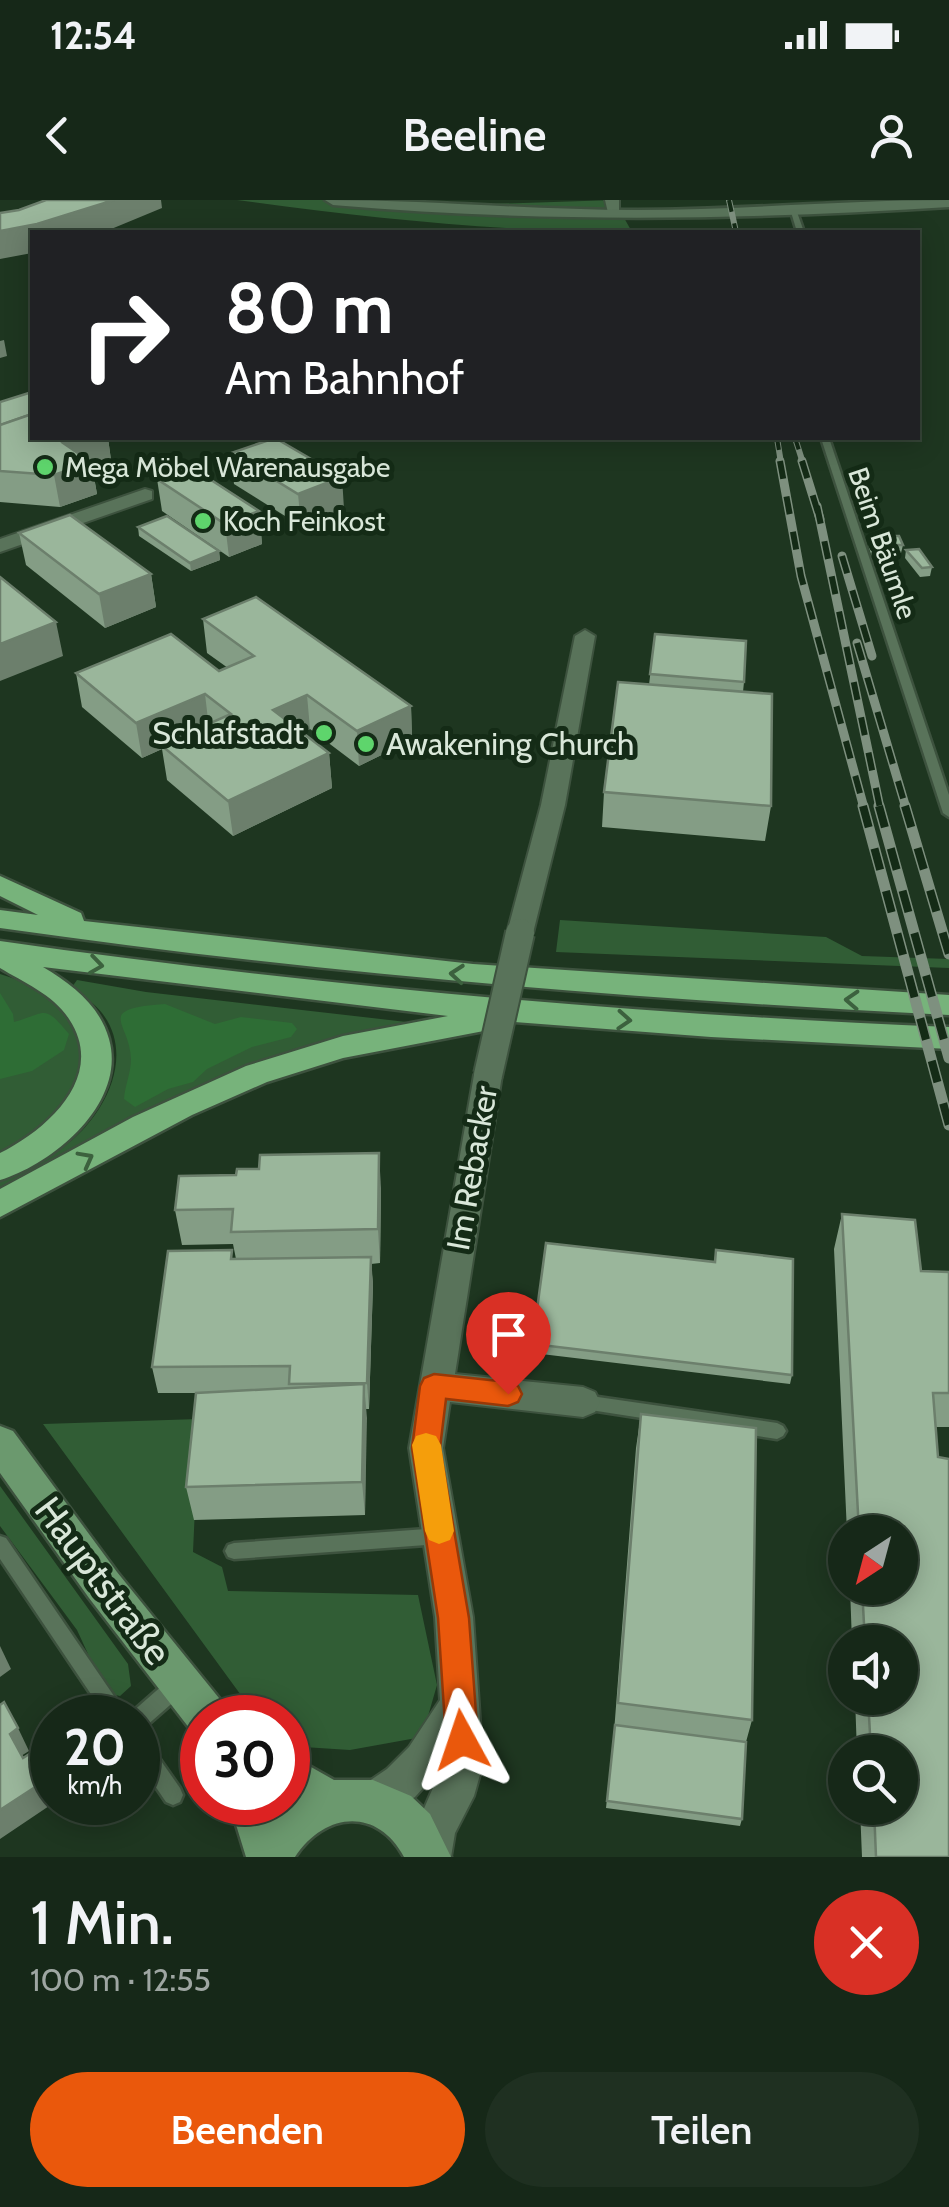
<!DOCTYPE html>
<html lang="de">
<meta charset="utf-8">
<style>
:root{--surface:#162818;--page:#1f3021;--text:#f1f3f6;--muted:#9ea6a2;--line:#354437;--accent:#ea580c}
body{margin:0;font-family:Cabin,sans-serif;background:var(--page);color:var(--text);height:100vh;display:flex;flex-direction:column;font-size:38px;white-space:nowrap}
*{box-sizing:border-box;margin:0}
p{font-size:32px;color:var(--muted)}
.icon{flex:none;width:55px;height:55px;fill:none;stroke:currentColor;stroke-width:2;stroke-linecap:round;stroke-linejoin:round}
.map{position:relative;height:1657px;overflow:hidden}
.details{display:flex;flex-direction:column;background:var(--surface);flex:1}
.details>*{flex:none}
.hud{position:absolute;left:30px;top:30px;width:890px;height:210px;border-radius:0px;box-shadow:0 5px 25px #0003,0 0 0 2px var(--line);background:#202124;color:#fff;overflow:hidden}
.needle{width:65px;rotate:216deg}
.tools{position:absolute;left:828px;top:1315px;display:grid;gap:20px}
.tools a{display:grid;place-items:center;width:90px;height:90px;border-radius:50%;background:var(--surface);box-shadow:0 5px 25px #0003,0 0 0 2px var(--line);font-size:50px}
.speed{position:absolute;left:30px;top:1495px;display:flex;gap:20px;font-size:50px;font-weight:700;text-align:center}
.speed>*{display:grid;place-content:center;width:130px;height:130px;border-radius:50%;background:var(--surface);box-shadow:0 5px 25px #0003,0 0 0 2px var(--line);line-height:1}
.speed small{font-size:25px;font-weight:400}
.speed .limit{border:15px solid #d22;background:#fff;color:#111}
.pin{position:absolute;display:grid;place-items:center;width:85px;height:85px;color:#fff;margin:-102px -42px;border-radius:50% 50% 50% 0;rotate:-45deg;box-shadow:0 0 10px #0007}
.pin .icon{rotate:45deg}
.me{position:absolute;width:110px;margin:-55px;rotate:355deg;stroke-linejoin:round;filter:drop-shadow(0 0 8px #0008)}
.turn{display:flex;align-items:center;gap:35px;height:210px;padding:0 30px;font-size:45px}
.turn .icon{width:130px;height:130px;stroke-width:2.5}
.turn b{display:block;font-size:70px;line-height:85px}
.round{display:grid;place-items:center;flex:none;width:105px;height:105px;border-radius:52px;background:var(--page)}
.overview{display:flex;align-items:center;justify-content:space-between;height:170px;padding:0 30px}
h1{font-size:60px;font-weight:600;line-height:75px}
.primary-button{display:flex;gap:20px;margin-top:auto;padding:20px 30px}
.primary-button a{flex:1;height:115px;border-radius:60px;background:var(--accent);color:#fff;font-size:40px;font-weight:600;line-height:115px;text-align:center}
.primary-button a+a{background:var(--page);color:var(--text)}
.status{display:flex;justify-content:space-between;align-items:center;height:70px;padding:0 50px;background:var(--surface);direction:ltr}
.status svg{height:28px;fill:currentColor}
header{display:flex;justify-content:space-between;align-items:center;height:130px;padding:0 30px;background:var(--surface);font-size:45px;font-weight:600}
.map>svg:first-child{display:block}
.green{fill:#315d35}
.forest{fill:#2e6d35}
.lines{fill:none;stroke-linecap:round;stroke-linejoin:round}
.lane-casing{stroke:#3d523e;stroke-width:5}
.street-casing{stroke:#3d523e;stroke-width:4}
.secondary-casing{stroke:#3d523e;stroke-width:5}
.primary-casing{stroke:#3d523e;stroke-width:5}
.highway-casing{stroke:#3d523e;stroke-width:5}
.lane{fill:#59735a;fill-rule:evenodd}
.street{fill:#59735a;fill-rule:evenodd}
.secondary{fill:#59735a;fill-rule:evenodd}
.primary{fill:#6b996e;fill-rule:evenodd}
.highway{fill:#77b37b;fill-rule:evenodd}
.rail-far2-casing{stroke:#7e907f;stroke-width:6}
.rail-far1-casing{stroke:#7e907f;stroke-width:9}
.rail-casing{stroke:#7e907f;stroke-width:11}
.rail-far2{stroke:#142b16;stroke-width:4;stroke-dasharray:12;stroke-linecap:butt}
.rail-far1{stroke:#142b16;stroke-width:6;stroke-dasharray:18;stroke-linecap:butt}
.rail{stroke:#142b16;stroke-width:8;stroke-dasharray:22;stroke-linecap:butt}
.street-bridge-casing{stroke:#3d523e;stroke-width:32;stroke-linecap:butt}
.street-bridge{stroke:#59735a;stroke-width:28}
.wall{fill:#849d85}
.shaded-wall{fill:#6c7f6c}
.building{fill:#9ab69b;stroke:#6c7f6c;stroke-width:2.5}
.oneway{stroke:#3c613e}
.route{fill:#ea580c;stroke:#983908;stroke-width:2.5}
.slow{fill:#f59e0b}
.poi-dot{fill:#5ed56c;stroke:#142b16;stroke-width:4}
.labels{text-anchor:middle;stroke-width:10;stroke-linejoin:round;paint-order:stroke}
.far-poi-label{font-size:28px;fill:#d9e7d9;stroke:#142b16;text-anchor:start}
.far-street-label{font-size:28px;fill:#d9e7d9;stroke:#142b16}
.poi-label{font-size:32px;fill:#d9e7d9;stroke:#142b16;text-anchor:end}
.street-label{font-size:32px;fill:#d9e7d9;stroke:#142b16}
.near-street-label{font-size:38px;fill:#d9e7d9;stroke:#142b16}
</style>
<div class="status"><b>12:54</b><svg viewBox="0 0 49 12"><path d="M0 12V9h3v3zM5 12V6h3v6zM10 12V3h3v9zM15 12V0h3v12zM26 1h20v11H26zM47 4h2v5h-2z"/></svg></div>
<header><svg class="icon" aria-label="back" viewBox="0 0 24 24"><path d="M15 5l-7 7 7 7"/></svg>Beeline<svg class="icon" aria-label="person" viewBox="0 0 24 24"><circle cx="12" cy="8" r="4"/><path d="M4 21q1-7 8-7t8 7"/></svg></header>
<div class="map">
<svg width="949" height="1657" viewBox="0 0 949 1657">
<rect width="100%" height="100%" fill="#1e3620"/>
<g class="green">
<path d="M237 0H389L458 5 614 0 632 32C501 32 367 18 237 0Z"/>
<polygon points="560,720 826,737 862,756 949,759 949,768 556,752"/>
<path d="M0 774C90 800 108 865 41 931 30 941 13 948 0 955Z"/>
<path d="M77 780 146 792 424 824 326 841 243 868 0 992V982C21 972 42 962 62 948 102 920 137 858 102 813 94 803 82 795 72 787Z"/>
<polygon points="199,1219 193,1352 222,1367 228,1391 418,1395 437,1485 422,1537 350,1550 288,1546 288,1518 257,1517 43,1224"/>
<polygon points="0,1286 128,1464 131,1486 120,1496 106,1493 77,1430 0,1326"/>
</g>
<g class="forest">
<path d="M0 793 13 814 14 822C47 813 43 803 69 834L64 850 32 871 0 879Z"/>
<path d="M165 804 215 824 241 817 292 823 297 829 291 837 252 847 207 869 193 882 168 889 135 907 124 899C125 885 131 873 131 859 130 822 93 809 165 804Z"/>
</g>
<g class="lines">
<g class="lane-casing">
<g id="lane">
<polygon points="794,10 797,12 804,32 797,32 791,12"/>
<polygon points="821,238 829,238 949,595 949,617 943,613"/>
<polygon points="584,1195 777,1223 783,1226 786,1231 783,1236 777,1239 584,1209 578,1207 576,1202 578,1197"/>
<polygon points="440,1328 446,1330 449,1336 446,1342 440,1344 234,1359 228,1357 225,1351 228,1345 234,1343"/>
<polygon points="0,1336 6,1338 129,1518 107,1518 0,1359"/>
<polygon points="179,1475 186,1477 189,1484 186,1491 145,1527 138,1530 138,1518 129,1518 131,1513 172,1477"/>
<polygon points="138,1535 145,1538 180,1588 183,1595 180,1602 173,1605 166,1602 138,1561"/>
</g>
</g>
<g class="street-casing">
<g id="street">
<polygon points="605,0 619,0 619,17 609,17"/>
<polygon points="145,289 152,291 152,299 0,352 0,339"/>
<polygon points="585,430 595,436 565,605 533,733 520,742 507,733 541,605 575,436"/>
<polygon points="488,865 498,868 502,875 455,1174 583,1187 595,1192 600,1202 595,1212 583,1217 450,1202 443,1248 473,1417 483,1564 474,1596 455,1633 451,1657 409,1657 416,1627 442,1567 415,1597 373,1622 359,1616 353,1602 359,1588 387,1569 409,1547 440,1500 435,1417 409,1248 474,875 478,868"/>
</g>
</g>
<g class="secondary-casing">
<path id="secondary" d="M325 0C429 0 533 10 637 10 741 10 845 0 949 0V7C743 20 539 23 333 5Z"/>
</g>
<g class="primary-casing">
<g id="primary">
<polygon points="0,1226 13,1231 117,1372 223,1503 229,1518 202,1518 202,1537 193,1533 89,1398 0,1273"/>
<path d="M288 1554 334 1580H373L411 1596 430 1614 451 1657H404C377 1607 325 1612 295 1657H246L229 1602H273L276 1611 288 1602Z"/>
</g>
</g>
<g class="highway-casing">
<g id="highway">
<path d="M0 676 81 713 84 721 473 764 949 795V815C631 799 315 773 0 728V710L38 715 0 696Z"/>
<path d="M0 741C315 786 631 814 949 827V849L711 837 503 821 500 827 489 830 343 858 267 882 192 915 0 1017V989L133 917 246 866 343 836 448 816 43 767C72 784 100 806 109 839 127 903 53 964 0 980V953C48 929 107 876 69 819 54 795 23 782 0 768Z"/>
</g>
</g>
<use href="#lane" class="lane"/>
<use href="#street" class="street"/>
<use href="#secondary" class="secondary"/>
<use href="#primary" class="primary"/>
<use href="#highway" class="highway"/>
<g class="rail-far2-casing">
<g id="rail-far2">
<polyline points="729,0 736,32"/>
<polyline points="777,238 781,263"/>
<polyline points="795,238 803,263"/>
</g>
</g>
<g class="rail-far1-casing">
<g id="rail-far1">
<polyline points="780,261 801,376 864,608"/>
<polyline points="802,261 820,319"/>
<polyline points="817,306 880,608"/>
<polyline points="842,356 872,456"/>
<polyline points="857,443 906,608"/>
</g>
</g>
<g class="rail-casing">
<g id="rail">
<polyline points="863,606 949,925"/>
<polyline points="879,606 949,858"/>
<polyline points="905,606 949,754"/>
</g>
</g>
<use href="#rail-far2" class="rail-far2"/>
<use href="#rail-far1" class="rail-far1"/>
<use href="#rail" class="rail"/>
<g class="street-bridge-casing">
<polyline id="street-bridge" points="488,875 520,733"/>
</g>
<use href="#street-bridge" class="street-bridge"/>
</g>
<g class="wall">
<polygon points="0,202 32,238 108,238 111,260 92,266 97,294 60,307 0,302"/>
<polygon points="231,253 344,309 301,326 234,284"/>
<polygon points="157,279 259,311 262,344 229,357 162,311"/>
<polygon points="138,327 219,351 220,360 191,371 139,336"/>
<polygon points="19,333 151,374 156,407 105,428 26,365"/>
<polygon points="869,336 903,345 901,353 891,354 891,357 872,357 868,345"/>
<polygon points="906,350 932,367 930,376 920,377 905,358"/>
<polygon points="203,419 411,506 412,540 359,566 310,529 302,533 329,553 332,588 233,636 167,580 162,549 142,558 82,507 76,473 219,471 228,468 207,453"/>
<polygon points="655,434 744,482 743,492 771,606 765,641 602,627 604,592 649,485"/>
<polygon points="381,988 380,1063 371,1064 373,1084 369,1209 366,1209 365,1315 194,1320 186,1287 207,1193 158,1193 152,1167 233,1059 236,1059 233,1044 182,1045 175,1010"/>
<polygon points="842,1014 921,1071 949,1072 949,1227 936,1227 949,1657 862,1657 860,1608 900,1608 900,1552 857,1552 855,1498 900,1498 900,1442 852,1442 850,1388 900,1388 900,1332 847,1332 834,1049"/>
<polygon points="716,1050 792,1175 790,1184 491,1148 491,1139 536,1117 714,1062"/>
<polygon points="641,1214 752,1520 746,1542 742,1619 740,1626 606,1608 614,1532 636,1248"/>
</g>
<g class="shaded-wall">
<polygon points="114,0 161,0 162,8 104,32 32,32 32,53 0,59 0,31"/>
<polygon points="4,140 7,156 0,158 0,141"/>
<polygon points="79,238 108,238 111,260 92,266 97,294 60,307 54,275 63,243"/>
<polygon points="342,277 344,309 301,326 298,294"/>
<polygon points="259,311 262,344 229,357 225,324"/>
<polygon points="219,351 220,360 191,371 190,363"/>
<polygon points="151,374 156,407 105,428 99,394"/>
<polygon points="56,422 63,456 0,481 0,444"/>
<polygon points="205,494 209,528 161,545 162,549 142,558 136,523"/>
<polygon points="307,495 310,529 276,545 273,510"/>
<polygon points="411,506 412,540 359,566 357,531"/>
<polygon points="329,553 332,588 233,636 228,601"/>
<polygon points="379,953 381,988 380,1063 378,1029"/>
<polygon points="371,1057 373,1084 369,1209 367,1183"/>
<polygon points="364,1184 367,1218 365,1315 362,1282"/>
<polygon points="0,1446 11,1469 0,1477"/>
<polygon points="18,1528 29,1551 21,1556 10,1534"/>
<polygon points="46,1580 52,1595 52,1602 55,1602 0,1639 0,1610"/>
</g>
<g class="building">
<polygon points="46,0 114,0 37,24 0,31 0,13 19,10"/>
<polygon points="32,192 32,214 0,225 0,202"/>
<polygon points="32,214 32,238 79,238 63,243 91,262 54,275 0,271 0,225"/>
<polygon points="275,238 342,277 298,294 231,253"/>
<polygon points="191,267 259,311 225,324 157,279"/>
<polygon points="70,315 151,374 99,394 19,333"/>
<polygon points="167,316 219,351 190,363 138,327"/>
<polygon points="869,336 899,336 903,345 891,345 893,348 873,348"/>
<polygon points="919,349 932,367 922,368 906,350"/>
<polygon points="0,377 56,422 0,444"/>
<polygon points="256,397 411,506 357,531 307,495 273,510 329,553 228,601 161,545 231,514 205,494 136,523 76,473 171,434 219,471 254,456 203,419"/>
<polygon points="655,434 746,441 744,482 650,474"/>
<polygon points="618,482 772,494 771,606 604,592"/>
<polygon points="379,953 378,1029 231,1032 233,1009 175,1010 179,976 236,975 237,969 259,969 260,955"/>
<polygon points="842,1014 915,1020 921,1071 949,1072 949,1193 933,1193 938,1257 949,1259 949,1657 876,1657 874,1608 900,1608 900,1552 871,1552 868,1498 900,1498 900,1442 865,1442 862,1388 900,1388 900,1332 859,1332"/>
<polygon points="546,1043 715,1062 716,1050 793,1059 792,1175 491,1139 495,1113 536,1117"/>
<polygon points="232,1050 231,1059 371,1057 367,1183 289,1184 290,1166 152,1167 168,1051"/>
<polygon points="364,1184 362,1282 186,1287 196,1193"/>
<polygon points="641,1214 756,1228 752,1520 618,1503"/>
<polygon points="4,1502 18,1528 10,1534 23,1558 31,1553 46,1580 0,1610 0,1505"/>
<polygon points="615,1525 746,1542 742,1619 607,1601"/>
</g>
<defs><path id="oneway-chevron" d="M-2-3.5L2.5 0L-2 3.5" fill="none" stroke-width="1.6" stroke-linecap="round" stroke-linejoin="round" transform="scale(2.5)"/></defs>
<g class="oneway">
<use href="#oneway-chevron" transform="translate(96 765) rotate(8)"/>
<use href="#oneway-chevron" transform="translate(457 774) rotate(-175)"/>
<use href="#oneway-chevron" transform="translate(852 800) rotate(-177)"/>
<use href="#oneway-chevron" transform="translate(624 820) rotate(4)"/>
<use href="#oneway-chevron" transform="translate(86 959) rotate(-28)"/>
</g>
<polygon class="route" points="434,1174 508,1182 518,1186 522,1194 518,1202 508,1206 446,1199 440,1248 469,1418 478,1540 473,1551 462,1556 451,1551 446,1540 438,1418 412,1248 420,1186 424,1178"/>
<polygon class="slow" points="426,1233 436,1236 441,1245 454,1331 450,1340 439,1344 429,1340 425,1331 412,1245 416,1236"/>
<g class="poi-dot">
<circle cx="45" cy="267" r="10"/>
<circle cx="203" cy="321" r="10"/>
<circle cx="324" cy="533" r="10"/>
<circle cx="366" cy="544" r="10"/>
</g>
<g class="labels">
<g class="far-poi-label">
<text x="65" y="277">Mega Möbel Warenausgabe</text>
<text x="223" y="331">Koch Feinkost</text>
</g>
<g class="far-street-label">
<text transform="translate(883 343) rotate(71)" y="10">Beim Bäumle</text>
</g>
<g class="poi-label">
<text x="304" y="544">Schlafstadt</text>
<text x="386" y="555" text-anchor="start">Awakening Church</text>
</g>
<g class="street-label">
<text transform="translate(472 968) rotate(-80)" y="11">Im Rebacker</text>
</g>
<g class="near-street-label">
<text transform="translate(103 1381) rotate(53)" y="13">Hauptstraße</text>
</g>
</g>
</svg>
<div class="tools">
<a><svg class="needle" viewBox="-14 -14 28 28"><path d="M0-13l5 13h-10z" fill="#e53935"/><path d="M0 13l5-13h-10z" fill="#9ea6a2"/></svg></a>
<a><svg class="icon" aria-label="sound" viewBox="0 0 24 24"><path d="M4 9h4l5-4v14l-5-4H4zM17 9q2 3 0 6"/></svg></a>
<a><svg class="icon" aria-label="search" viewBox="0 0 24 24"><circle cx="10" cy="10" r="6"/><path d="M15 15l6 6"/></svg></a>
</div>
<div class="speed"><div>20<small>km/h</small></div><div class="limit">30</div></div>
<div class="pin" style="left:508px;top:1194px;background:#d93025"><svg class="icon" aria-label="arrive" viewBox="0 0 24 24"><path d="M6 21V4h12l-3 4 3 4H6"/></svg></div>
<svg class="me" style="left:462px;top:1540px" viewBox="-20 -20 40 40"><path d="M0-17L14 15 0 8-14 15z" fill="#ea580c" stroke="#fff" stroke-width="4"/></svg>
<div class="hud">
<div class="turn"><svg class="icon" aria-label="right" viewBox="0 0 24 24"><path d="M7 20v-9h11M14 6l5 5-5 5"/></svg><div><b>80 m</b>Am Bahnhof</div></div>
</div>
</div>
<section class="details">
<div class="overview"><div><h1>1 Min.</h1><p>100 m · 12:55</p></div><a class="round" style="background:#d93025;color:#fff"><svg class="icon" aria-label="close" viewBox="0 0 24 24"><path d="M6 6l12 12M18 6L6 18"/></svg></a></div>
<div class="primary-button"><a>Beenden</a><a>Teilen</a></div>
</section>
